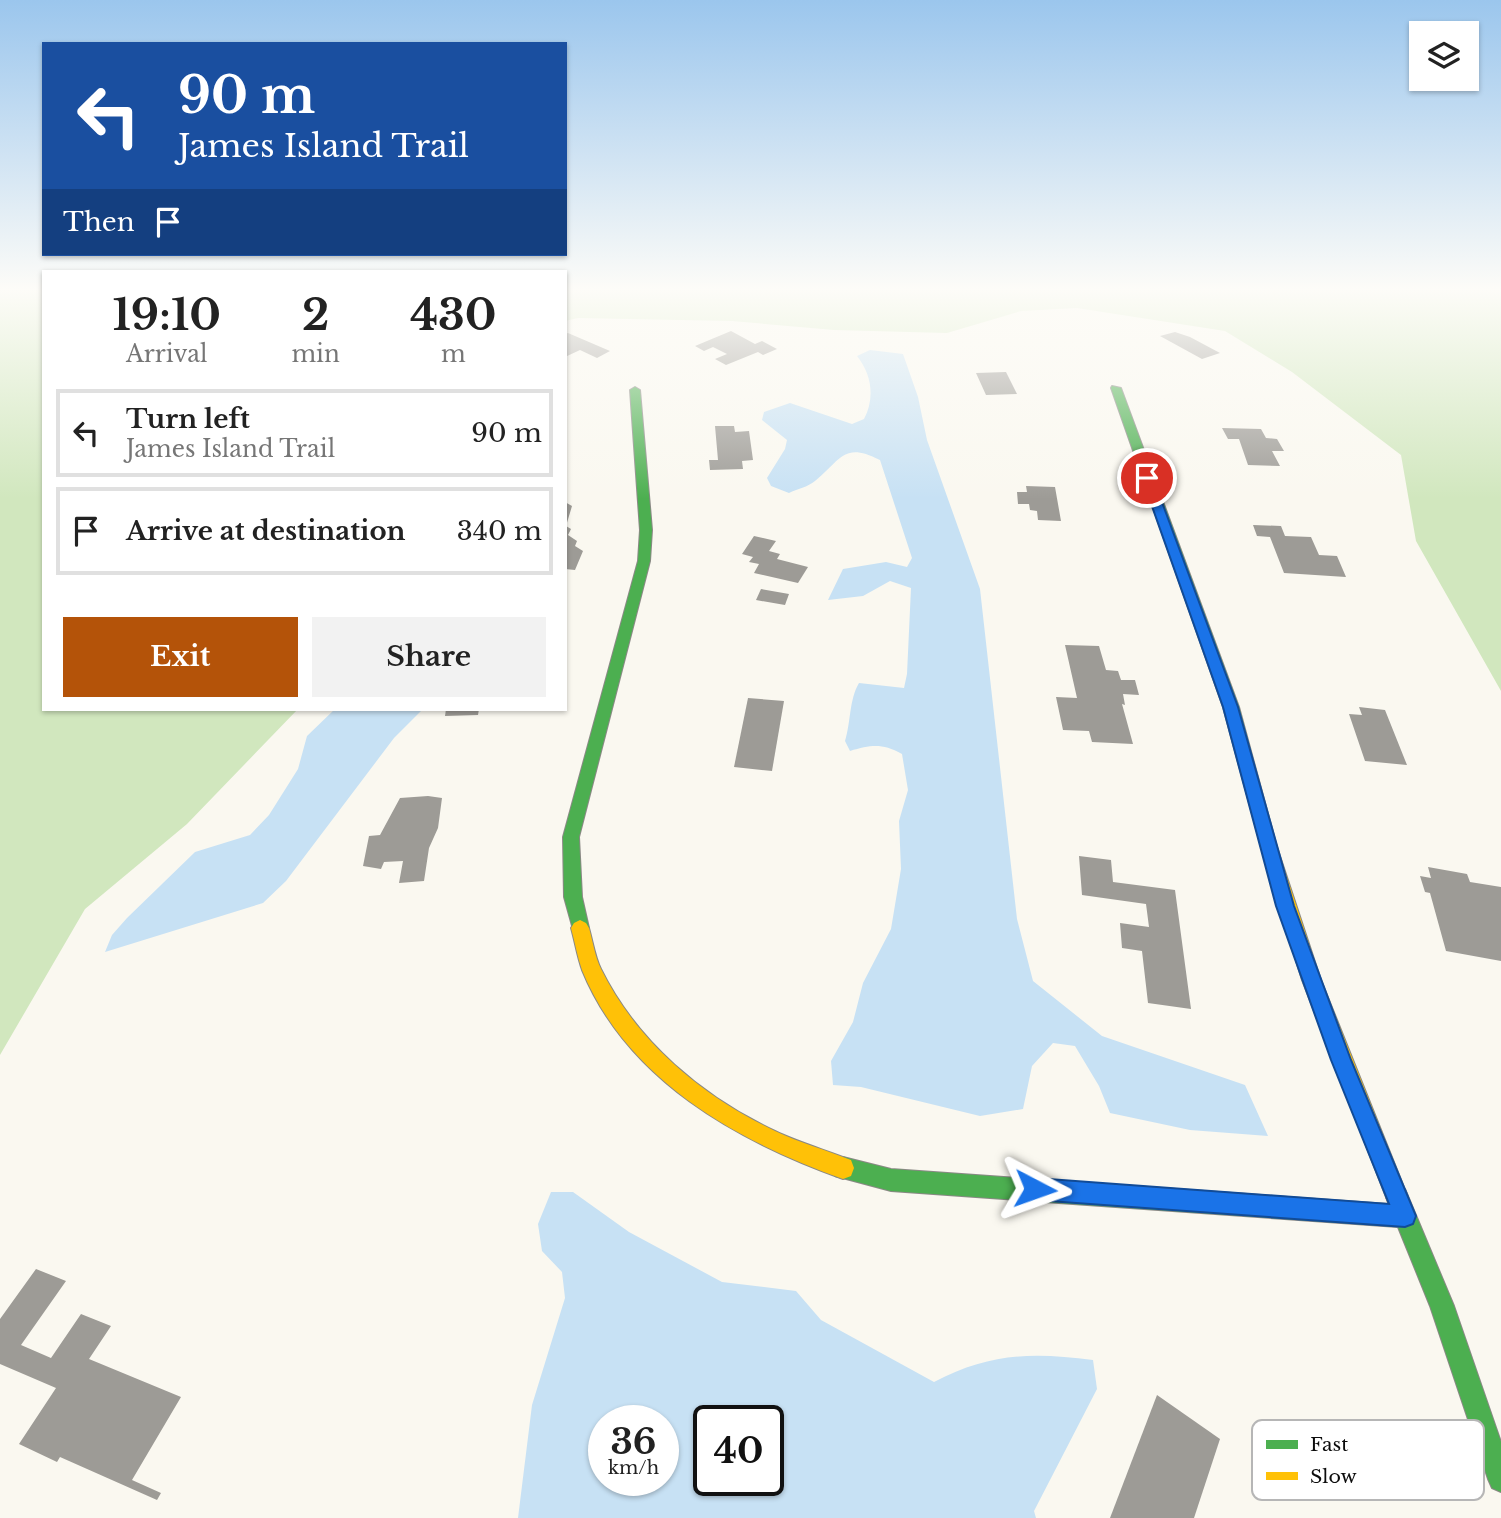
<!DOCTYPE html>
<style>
:root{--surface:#fff;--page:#f2f2f2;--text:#222;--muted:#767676;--line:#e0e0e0;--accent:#b45309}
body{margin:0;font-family:"Libre Baskerville",serif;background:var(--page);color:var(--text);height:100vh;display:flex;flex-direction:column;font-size:26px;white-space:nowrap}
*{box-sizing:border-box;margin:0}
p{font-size:23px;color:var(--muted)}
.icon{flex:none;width:38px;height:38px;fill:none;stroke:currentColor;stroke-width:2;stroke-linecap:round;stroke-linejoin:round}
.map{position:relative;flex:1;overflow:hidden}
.details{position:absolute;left:42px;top:270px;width:525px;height:441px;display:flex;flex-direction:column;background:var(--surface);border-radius:0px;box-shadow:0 2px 5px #0004}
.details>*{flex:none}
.banner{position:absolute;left:42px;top:42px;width:525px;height:214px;border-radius:0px;box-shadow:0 2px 5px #0004;background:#1a4fa0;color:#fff;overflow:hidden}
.tools{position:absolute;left:1409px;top:21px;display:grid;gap:14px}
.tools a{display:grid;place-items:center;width:70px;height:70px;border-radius:0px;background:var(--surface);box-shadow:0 2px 5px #0004;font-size:35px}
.speed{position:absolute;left:588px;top:1405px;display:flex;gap:14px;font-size:35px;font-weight:700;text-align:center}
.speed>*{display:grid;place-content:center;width:91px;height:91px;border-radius:50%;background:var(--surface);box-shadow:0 2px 5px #0004;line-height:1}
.speed small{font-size:18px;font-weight:400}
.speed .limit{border:4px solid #111;border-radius:10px;background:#fff;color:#111}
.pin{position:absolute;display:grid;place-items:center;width:60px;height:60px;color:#fff;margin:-30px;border:4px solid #fff;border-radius:50%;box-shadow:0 2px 7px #0007}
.me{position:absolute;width:77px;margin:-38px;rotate:94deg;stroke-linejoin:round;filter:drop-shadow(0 0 5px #0008)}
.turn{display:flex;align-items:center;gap:24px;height:147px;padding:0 21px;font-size:32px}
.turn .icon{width:91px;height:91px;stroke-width:2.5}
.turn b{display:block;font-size:49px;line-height:60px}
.then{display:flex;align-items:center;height:66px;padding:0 21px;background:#0003;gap:14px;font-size:26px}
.eta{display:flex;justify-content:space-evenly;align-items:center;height:119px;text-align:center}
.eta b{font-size:42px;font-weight:700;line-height:49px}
.cta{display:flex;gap:14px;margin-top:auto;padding:14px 21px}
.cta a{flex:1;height:80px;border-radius:0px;background:var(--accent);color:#fff;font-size:28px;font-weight:700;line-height:80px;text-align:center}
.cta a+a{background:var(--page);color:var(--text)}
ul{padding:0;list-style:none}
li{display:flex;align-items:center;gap:21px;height:88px;margin:0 14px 10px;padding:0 7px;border:4px solid var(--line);border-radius:0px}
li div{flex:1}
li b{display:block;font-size:26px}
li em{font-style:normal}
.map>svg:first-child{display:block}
.forest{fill:#d1e7be}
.water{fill:#c7e1f4;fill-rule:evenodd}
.building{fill:#9d9b96}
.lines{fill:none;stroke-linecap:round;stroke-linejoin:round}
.fast-casing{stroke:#8a8985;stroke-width:2}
.slow-casing{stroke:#8a8985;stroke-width:2}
.fast{fill:#4caf50;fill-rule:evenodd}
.slow{fill:#ffc107;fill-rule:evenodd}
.route{fill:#1a73e8;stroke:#114b97;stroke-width:2}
.key{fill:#fff;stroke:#b6b6b6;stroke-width:2}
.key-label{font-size:19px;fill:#0c0c0c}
</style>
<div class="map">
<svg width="1501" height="1518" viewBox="0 0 1501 1518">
<rect width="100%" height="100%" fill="#faf8f0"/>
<g class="forest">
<polygon points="0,287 44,287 44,709 298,709 187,824 85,909 0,1055"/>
<polygon points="565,287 1501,287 1501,691 1416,541 1401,455 1292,372 1225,331 1077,308 1021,311 947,333 834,330 732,321 578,318 565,321"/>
</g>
<g class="water">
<path d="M870 350 903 354 918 397 927 440 980 589 1017 919 1033 981 1102 1036 1245 1085 1268 1136 1190 1130 1110 1113 1099 1086 1075 1046 1053 1043 1032 1066 1023 1109 980 1116 861 1087 833 1085 831 1061 853 1022 863 983 891 929 901 869 899 821 908 790 902 754C882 743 871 745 850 751L845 741C851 722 849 700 859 683L904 688 907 674 911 588 890 581 863 596 828 600 843 569 886 562 907 567 912 558 880 460C843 441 841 460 815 481 808 487 797 489 789 493L771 486 767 478 785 449 787 440 762 420 764 412 790 403 852 424 864 419C875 398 872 375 857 356Z"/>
<polygon points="335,709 423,709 394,738 286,881 263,903 105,952 112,935 127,918 195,852 250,835 269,815 298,769 307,736"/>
<path d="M551 1192H573L629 1232 722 1282 796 1291 821 1320 934 1382C989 1353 1032 1352 1093 1360L1097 1389 1034 1511 1036 1518H518L532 1405 565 1298 562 1272 542 1251 538 1224ZM604 1421H663V1480H604ZM709 1421H768V1480H709Z"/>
</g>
<g class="building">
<polygon points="731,331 755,344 762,341 777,349 763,355 758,352 726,365 715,359 727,354 713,347 704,351 695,346"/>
<polygon points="1175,332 1190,337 1220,353 1202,359 1160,336"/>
<polygon points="568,333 610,351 597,358 580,350 565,357 565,334"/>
<polygon points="1006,372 1017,394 986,395 976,373"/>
<polygon points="715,426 734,426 735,432 749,431 753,460 742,461 743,469 710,470 709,460 718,460"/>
<polygon points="1222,428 1261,429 1266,438 1277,439 1284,451 1272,451 1280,466 1248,465 1239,439 1228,439"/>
<polygon points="1026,486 1055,487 1061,521 1038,520 1037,511 1030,510 1029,504 1018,504 1017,492 1027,492"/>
<polygon points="565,502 572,506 566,526 571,529 568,535 577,541 575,546 583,551 575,570 565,569"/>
<polygon points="1253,525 1281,526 1285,536 1311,537 1319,555 1337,556 1346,577 1284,573 1270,537 1257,536"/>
<polygon points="754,536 776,541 769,551 780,554 777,559 808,567 798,583 754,573 759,564 749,562 753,557 742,554"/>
<polygon points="761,589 789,594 785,605 756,600"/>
<polygon points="1065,645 1099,646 1106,670 1118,671 1121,680 1135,680 1139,695 1123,694 1125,705 1122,704 1133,744 1092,742 1089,731 1063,730 1056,697 1077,698"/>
<polygon points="748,698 784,701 772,771 734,767"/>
<polygon points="1359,707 1385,710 1407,765 1365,761 1349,714 1362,715"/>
<polygon points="446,709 479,709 478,715 445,716"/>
<polygon points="428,796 442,798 438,828 429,848 424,881 399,883 403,861 384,862 381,869 363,866 369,836 380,835 400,798"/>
<polygon points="1079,856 1111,860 1113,882 1175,890 1191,1009 1148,1003 1142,951 1122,948 1120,923 1149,927 1146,904 1082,895"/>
<polygon points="1428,867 1467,874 1470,882 1501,887 1501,961 1446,951 1430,893 1425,892 1420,876 1431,878"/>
<polygon points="36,1269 66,1281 21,1345 51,1358 81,1314 111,1326 89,1359 181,1397 132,1480 161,1493 157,1500 60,1457 57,1462 19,1444 56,1388 0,1364 0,1319"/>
<polygon points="1157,1395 1220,1439 1194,1518 1110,1518"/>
</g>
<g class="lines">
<g class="fast-casing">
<g id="fast">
<polygon points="1112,386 1121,388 1239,707 1277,847 1275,852 1269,854 1263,852 1261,847 1223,707 1111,388"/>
<polygon points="635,387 640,390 652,530 650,561 579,837 582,897 589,928 586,933 580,936 574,933 564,897 563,837 638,561 640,530 630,390"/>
<polygon points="843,1157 891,1169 1389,1204 1386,1197 1389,1189 1397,1186 1405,1189 1454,1306 1501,1442 1501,1492 1492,1488 1488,1479 1430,1306 1398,1227 891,1191 835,1176 832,1168 835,1160"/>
</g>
</g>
<g class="slow-casing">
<g id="slow">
<polygon points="1269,840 1275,842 1277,847 1321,980 1408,1197 1405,1205 1397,1208 1389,1205 1302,980 1261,847 1263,842"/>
<path d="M580 920 586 923 589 928C593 942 595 957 601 969 637 1042 703 1097 775 1131 800 1143 826 1150 851 1160L854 1168 851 1176 843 1179C737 1141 627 1080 582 970 577 956 575 942 571 928L574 923Z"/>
</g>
</g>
<use href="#fast" class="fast"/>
<use href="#slow" class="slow"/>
</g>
<linearGradient id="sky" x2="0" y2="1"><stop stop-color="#9bc6ed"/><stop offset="0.58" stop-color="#fdfcf8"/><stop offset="1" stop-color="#fdfcf8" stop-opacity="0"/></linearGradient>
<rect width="1501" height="499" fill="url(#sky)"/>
<polygon class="route" points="1147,474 1153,478 1238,707 1294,906 1351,1060 1416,1216 1413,1224 1405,1227 1035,1200 1027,1197 1024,1189 1027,1182 1035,1178 1389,1204 1331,1060 1276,906 1223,707 1142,478"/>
<rect x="1252" y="1420" width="232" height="80" rx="10" class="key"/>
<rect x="1266" y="1440" width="32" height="9" fill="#4caf50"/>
<rect x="1266" y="1472" width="32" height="8" fill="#ffc107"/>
<g class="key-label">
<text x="1310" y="1451">Fast</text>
<text x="1310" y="1483">Slow</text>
</g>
</svg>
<div class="tools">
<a><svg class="icon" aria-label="layers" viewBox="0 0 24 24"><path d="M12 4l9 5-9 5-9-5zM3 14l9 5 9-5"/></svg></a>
</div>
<div class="speed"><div>36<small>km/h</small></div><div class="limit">40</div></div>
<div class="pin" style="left:1147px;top:478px;background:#d93025"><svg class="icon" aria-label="arrive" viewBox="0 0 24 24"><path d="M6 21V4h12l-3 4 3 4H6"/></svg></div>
<svg class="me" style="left:1035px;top:1189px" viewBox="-20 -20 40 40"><path d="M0-17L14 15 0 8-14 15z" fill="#1a73e8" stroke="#fff" stroke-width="4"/></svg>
<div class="banner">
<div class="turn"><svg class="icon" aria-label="left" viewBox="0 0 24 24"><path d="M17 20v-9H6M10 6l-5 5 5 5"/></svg><div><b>90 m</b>James Island Trail</div></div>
<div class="then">Then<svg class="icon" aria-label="arrive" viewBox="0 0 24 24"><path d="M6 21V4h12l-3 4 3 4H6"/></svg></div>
</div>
<section class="details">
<div class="eta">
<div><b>19:10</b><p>Arrival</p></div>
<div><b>2</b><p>min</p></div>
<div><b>430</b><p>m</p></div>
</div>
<ul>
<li><svg class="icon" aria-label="left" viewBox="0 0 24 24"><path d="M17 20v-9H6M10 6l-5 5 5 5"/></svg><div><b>Turn left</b><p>James Island Trail</p></div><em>90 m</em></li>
<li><svg class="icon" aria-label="arrive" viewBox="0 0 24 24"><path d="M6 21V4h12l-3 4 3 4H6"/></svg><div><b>Arrive at destination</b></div><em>340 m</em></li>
</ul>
<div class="cta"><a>Exit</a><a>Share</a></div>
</section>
</div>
